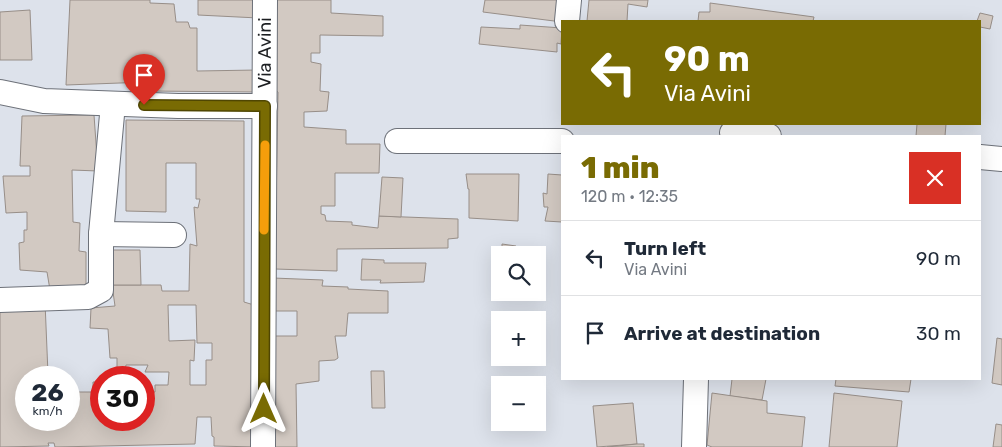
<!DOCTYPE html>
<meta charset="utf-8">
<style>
:root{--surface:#fff;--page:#f2f2f3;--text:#1f2937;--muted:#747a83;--line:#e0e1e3;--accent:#796b03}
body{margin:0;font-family:Rubik,sans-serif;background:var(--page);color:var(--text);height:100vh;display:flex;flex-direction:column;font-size:19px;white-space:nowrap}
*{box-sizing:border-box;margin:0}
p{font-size:16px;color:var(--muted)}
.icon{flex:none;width:28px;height:28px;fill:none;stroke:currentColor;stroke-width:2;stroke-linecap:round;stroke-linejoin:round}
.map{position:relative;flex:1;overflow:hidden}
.drawer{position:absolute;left:561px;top:135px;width:420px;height:245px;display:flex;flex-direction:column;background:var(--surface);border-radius:0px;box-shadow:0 5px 20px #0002}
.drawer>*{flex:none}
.top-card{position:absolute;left:561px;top:20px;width:420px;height:105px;border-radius:0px;box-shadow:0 5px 20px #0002;background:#796b03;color:#fff;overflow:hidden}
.fabs{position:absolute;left:491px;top:246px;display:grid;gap:10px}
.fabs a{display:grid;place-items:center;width:55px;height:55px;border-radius:0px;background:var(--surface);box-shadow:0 5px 20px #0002;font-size:25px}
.speed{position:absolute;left:15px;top:366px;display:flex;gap:10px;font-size:25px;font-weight:700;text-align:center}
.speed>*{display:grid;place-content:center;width:65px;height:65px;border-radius:50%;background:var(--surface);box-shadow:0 5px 20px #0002;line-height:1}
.speed small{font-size:12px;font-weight:400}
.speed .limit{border:8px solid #d22;background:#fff;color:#111}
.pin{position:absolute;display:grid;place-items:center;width:42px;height:42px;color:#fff;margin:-51px -21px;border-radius:50% 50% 50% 0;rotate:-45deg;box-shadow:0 0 5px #0007}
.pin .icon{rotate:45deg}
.me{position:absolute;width:55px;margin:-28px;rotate:0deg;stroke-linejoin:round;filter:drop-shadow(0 0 4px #0008)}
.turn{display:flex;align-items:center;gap:18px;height:105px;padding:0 20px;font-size:22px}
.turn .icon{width:65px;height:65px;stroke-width:2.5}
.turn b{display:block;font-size:35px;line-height:42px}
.round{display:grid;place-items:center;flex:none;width:52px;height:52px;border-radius:0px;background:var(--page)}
.headline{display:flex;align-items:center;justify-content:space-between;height:85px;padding:0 20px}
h1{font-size:30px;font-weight:800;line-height:38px;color:var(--accent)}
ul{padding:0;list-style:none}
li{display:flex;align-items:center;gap:15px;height:75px;padding:0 20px;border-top:1px solid var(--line)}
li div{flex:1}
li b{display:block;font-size:19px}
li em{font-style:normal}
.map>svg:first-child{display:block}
.building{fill:#d2c9c2;stroke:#978e88;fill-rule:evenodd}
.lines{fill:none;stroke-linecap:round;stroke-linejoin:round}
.minor-casing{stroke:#6d7179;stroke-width:26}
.minor{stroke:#fff;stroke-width:24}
.route-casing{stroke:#4f4602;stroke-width:12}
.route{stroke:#796b03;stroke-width:9}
.slow{stroke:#f59e0b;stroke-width:9}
.labels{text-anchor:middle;stroke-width:5;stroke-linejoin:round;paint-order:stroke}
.street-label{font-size:18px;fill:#1c1e21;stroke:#fff}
</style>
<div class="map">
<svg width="1002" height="447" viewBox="0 0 1002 447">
<rect width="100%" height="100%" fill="#dde2eb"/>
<g class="building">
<polygon points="70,0 150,0 150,3 174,4 176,22 188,22 190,28 197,28 197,71 257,70 256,92 147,91 147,82 66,85"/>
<polygon points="198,0 258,0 258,18 198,15"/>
<polygon points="276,0 331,0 331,13 383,16 383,36 320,35 320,53 311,53 311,62 321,64 320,91 329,92 327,111 304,112 304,127 346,130 346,144 380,144 379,173 335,173 335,206 321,206 321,214 325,215 326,221 352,222 352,225 378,228 379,216 458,219 458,238 448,239 448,248 337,249 337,271 275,269 278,92 276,91"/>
<polygon points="485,0 565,0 562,22 483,12"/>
<polygon points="589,0 648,0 647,7 628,4 627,21 587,21"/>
<polygon points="710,3 814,17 813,21 698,21 699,12 710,12"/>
<polygon points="30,10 32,60 0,60 0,12"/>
<polygon points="980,13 993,16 990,29 980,27 980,21 977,21"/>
<polygon points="520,25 562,28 561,44 557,43 557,52 479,44 481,27 520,29"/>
<polygon points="94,115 98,171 72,170 73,222 80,223 79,251 86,252 86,290 50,290 47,272 20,270 19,243 24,242 24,230 27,230 27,212 6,213 3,176 30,176 30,166 20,166 22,116"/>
<path d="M126 120 244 121V302L254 305 258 447 214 446V437L212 436 211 417H197L195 444 55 447 54 443H48L49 446 0 447V305L45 302 48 374 65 376V378H26V420H69V392H93V382H101V420H144V392H155V385H168L169 372H145L148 365H126L125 370 117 368V358H110L108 329 90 328 91 308 115 306 112 285H161L162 291H189L190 244 197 246 194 207 198 208 200 199H196V163H166V212L126 211ZM168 305H196L197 343H212V360H206V385H190V360L194 361 195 340 169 341Z"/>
<polygon points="917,124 946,124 945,136 916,136"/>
<polygon points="466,174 519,174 518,221 469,218 469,189 468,189"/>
<polygon points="548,174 562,175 562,222 545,221 548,207 544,207 543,193 547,194"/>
<polygon points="382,177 403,178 401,217 379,216"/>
<polygon points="502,244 516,246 517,255 502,255"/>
<polygon points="111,250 140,250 141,285 112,285"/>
<polygon points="362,259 384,260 384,263 426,263 424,282 380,283 381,280 361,280"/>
<polygon points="273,278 323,280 322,286 348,287 348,289 388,291 388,313 348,313 346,336 335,336 338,358 335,360 319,361 319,381 296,384 297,447 274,447 273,336 297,336 297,311 273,311"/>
<polygon points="997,338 1002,339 1002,385 992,383"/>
<polygon points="371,371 384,371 385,408 372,408"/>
<polygon points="732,379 766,379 762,400 730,396"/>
<polygon points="836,379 911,379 909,392 835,386"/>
<polygon points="712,393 767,401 767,413 805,417 802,447 712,447 707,445"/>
<polygon points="834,393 902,401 897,447 829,447"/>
<polygon points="633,403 637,444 597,447 593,406"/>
<polygon points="996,424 1002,425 1002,447 993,447"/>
<polygon points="637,444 644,444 644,447 607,447"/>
</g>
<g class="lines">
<g class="minor-casing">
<g id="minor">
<polyline points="567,21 569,0"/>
<polyline points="0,92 44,101 178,106 265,106"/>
<polyline points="732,133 769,136"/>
<polyline points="397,141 562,141"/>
<polyline points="980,157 1002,159"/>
<polyline points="101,234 174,235"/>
<polyline points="0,300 88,297 101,290 101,234 113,104"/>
<path id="s1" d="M263 447 265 0"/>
<polyline points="694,447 696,379"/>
</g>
</g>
<use href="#minor" class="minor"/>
</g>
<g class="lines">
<g class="route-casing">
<polyline id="route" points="144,105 265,106 264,409"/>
</g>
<use href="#route" class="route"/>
<polyline class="slow" points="264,230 265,145"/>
</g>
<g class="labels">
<g class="street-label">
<text dy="6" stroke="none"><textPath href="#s1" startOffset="394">Via Avini</textPath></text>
</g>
</g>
</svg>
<div class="fabs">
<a><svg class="icon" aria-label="search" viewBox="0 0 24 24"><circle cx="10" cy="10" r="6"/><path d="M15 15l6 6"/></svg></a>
<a>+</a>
<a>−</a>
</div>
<div class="speed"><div>26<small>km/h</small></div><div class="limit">30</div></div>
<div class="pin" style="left:144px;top:105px;background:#d93025"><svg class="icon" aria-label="arrive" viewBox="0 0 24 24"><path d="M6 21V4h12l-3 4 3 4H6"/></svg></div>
<svg class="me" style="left:264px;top:409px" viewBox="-20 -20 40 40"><path d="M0-17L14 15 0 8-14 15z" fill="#796b03" stroke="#fff" stroke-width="4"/></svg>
<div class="top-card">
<div class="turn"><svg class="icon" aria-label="left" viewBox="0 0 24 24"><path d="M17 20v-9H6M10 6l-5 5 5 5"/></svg><div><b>90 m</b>Via Avini</div></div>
</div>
<section class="drawer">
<div class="headline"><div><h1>1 min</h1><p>120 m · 12:35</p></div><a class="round" style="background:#d93025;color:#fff"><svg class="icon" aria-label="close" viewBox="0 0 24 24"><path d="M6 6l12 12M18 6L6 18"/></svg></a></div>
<ul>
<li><svg class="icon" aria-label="left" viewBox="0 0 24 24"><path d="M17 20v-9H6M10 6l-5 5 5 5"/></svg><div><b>Turn left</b><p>Via Avini</p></div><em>90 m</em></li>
<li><svg class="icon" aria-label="arrive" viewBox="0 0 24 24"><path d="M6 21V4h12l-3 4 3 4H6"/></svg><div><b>Arrive at destination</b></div><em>30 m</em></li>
</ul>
</section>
</div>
